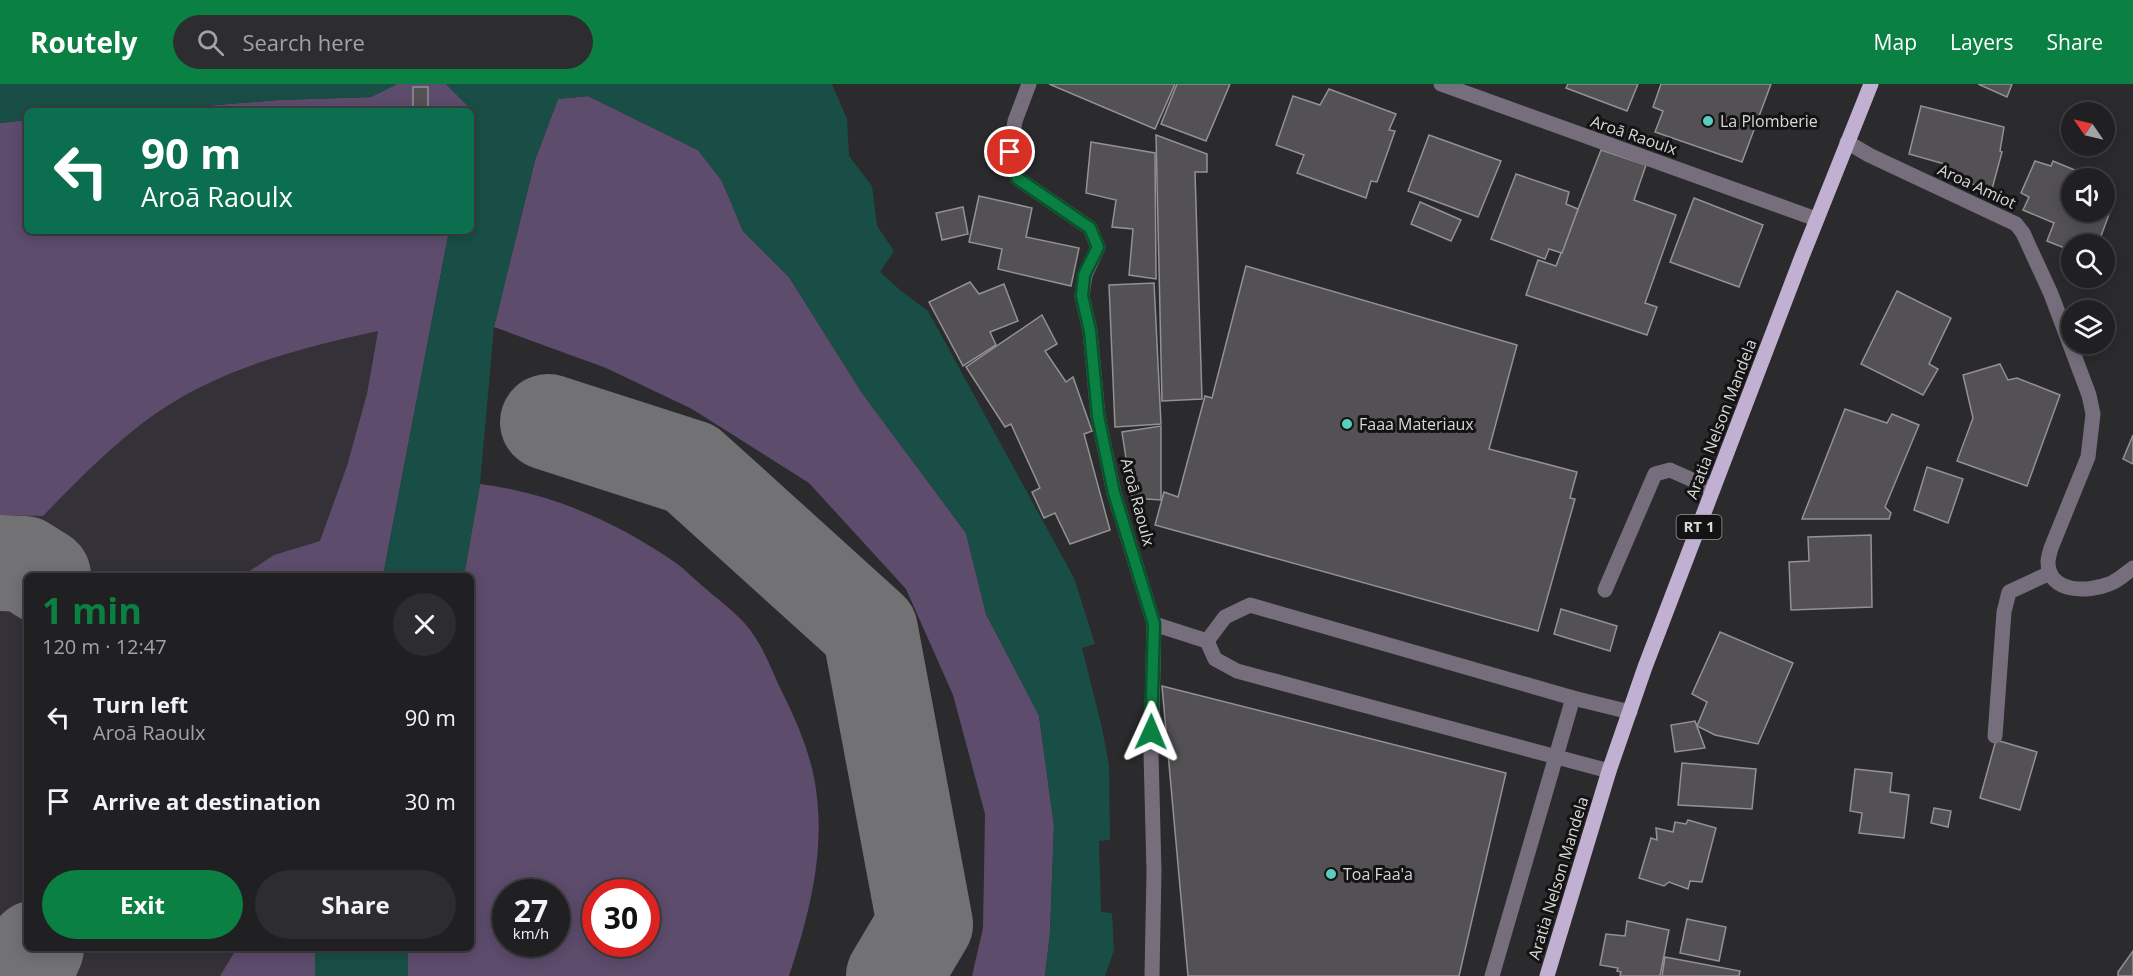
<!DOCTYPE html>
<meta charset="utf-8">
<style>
:root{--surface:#202022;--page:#2d2d2f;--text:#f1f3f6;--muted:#a2a3a5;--line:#3d3e40;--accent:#0b8043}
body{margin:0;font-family:"Open Sans",sans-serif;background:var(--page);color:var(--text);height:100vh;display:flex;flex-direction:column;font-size:22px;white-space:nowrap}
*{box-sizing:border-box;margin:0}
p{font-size:20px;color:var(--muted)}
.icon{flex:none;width:33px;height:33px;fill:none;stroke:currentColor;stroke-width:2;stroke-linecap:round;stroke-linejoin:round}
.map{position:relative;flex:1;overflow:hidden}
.sheet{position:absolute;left:24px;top:489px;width:450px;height:378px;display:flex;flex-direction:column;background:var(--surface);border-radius:9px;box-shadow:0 3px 15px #0003,0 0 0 2px var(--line)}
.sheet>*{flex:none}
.banner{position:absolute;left:24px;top:24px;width:450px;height:126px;border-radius:9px;box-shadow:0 3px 15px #0003,0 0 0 2px var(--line);background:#0b6e4f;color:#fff;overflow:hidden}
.needle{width:39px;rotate:304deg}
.fabs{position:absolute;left:2061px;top:18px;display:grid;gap:12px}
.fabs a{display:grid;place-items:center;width:54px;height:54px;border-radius:50%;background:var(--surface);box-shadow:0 3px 15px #0003,0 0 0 2px var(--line);font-size:30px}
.speed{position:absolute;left:492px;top:795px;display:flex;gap:12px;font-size:30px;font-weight:700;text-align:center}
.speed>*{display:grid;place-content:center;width:78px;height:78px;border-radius:50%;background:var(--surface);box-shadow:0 3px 15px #0003,0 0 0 2px var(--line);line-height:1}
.speed small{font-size:15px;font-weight:400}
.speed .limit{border:9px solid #d22;background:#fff;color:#111}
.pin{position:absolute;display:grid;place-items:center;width:51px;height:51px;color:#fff;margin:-26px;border:3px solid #fff;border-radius:50%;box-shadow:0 2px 6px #0007}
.me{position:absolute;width:66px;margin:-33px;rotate:1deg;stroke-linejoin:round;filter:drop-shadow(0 0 4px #0008)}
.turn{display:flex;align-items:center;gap:21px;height:126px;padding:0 18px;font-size:27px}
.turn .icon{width:78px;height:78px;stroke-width:2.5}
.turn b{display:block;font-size:42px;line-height:51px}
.round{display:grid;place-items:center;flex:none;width:63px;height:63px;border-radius:32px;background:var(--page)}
.headline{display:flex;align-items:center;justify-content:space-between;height:102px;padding:0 18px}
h1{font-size:36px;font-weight:700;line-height:45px;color:var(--accent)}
.cta{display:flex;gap:12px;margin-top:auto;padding:12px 18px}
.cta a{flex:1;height:69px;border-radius:36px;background:var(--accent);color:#fff;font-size:24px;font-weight:700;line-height:69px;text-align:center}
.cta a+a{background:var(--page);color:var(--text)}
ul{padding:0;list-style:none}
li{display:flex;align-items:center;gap:18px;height:84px;padding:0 18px}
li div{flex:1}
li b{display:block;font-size:22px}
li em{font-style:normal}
header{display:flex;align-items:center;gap:36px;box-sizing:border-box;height:84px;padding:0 30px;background:var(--accent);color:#fff}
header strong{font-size:28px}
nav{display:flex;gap:33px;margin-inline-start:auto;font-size:21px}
.search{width:420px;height:54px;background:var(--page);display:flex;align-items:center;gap:15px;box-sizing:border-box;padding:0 21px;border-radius:33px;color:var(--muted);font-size:22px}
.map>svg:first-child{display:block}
.built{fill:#353139}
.green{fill:#5d4c6c;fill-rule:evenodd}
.water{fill:#194e47}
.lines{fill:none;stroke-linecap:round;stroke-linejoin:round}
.taxiway{stroke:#727174;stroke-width:96}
.building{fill:#535154;stroke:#929193;stroke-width:1.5}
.minor{stroke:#766e7d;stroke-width:15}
.major{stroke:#c1b0d1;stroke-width:15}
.route-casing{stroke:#07532c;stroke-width:15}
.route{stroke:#0b8043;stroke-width:10}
.poi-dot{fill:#59cebe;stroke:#141314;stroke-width:2}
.labels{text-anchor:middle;stroke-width:6;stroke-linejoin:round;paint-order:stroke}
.shield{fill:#141314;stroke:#9d9d9e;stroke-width:1.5}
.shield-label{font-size:15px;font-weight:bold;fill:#d8d8d9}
.poi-label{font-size:16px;fill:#d8d8d9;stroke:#141314;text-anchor:start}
.street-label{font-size:16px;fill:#d8d8d9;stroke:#141314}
</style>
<header>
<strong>Routely</strong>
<div class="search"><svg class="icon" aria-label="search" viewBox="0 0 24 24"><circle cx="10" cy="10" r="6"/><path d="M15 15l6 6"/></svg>Search here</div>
<nav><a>Map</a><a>Layers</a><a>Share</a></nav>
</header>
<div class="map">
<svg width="2133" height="892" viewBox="0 0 2133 892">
<rect width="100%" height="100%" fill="#2b2a2d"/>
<polygon class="built" points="27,36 27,147 449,147 383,492 27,492 27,864 315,864 315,892 0,892 0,39"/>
<g class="green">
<polygon points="397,0 446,0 469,23 468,27 142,27 278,16 371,13"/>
<polygon points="588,12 698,66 722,97 743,147 789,193 862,309 966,449 986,530 1039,631 1054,742 1050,849 1045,892 972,892 983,844 985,730 953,611 906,505 809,399 692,325 606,284 494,243 535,76 558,15"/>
<path d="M27 36V147H449L383 492H242L274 471 320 457 347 382 367 310 378 247C300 264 221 284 155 330 114 359 78 396 43 432L0 431V39Z"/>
<path d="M480 400C551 409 617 438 676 479 687 487 696 497 707 506 724 520 743 534 755 553 767 571 774 592 783 610 799 642 814 678 817 714 824 774 808 835 789 892H408V864H471V492H464ZM506 808H556V860H506ZM596 808H646V860H596Z"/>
<polygon points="237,864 315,864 315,892 220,892"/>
</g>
<g class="water">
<polygon points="0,0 397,0 371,13 278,16 142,27 27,27 27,36 0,39"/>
<polygon points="446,0 832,0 847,35 849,72 872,102 877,142 894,167 880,188 900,206 928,227 1074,494 1095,560 1082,564 1102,644 1109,681 1110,756 1099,757 1101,828 1112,829 1114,866 1105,892 1045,892 1050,849 1054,742 1039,632 986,530 966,449 862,309 789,193 743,147 722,97 698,66 588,12 558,15 535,76 494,243 480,400 464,492 383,492 449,147 471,147 471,27 468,27 469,23"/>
<rect x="315" y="864" width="93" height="28"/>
</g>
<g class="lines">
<g class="taxiway">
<polyline points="548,338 691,384 870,546 925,840 894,892"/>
<polyline points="0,479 24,480 43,492"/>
<polyline points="23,892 36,864"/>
</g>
</g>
<g class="building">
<polygon points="1049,0 1175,0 1155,45"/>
<polygon points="1177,0 1230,0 1206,57 1161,40"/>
<polygon points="1568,0 1638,0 1627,27 1566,4"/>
<polygon points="1661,0 1771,0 1742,78 1655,48 1663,27 1653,23"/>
<polygon points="1978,0 2012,0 2007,13"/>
<rect x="413" y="3" width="15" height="24"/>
<polygon points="1329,5 1396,30 1389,46 1395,47 1377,98 1371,97 1366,114 1297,89 1304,71 1276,61 1293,12 1320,21"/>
<polygon points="1921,22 2004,43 2000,67 2002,68 1992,105 1944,93 1948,81 1909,70"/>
<polygon points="1156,51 1207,70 1207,88 1195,88 1202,315 1162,317"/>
<polygon points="1429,51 1501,77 1478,133 1408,107"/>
<polygon points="1091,58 1155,69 1156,195 1129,191 1133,145 1112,143 1116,116 1086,109"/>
<polygon points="1601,66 1646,81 1634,116 1676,131 1645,219 1657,223 1647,251 1526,211 1538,176 1556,182"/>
<polygon points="2035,77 2051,82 2053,77 2094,94 2072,94 2072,128 2104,128 2104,99 2110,102 2106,114 2114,117 2098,160 2072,160 2072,167 2047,157 2054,139 2023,126 2029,113 2021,109"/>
<polygon points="1516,90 1569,108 1566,120 1578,125 1562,169 1549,165 1545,175 1491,155"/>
<polygon points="979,112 1032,124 1026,153 1079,164 1071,202 998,185 1002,165 969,158"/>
<polygon points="1694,114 1763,141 1739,203 1670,178"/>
<polygon points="1420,118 1461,136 1451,157 1411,140"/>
<polygon points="963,123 968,150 942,156 936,129"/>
<polygon points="1246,182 1517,261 1489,365 1577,388 1570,414 1575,415 1538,547 1155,441 1164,408 1178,413 1205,312 1212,314"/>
<polygon points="970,198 979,210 1004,200 1018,237 990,248 996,261 963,282 929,218"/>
<polygon points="1154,199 1161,340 1115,343 1109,201"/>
<polygon points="1897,207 1951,234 1929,280 1938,285 1923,311 1861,280"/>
<polygon points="1042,231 1057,260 1045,267 1066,298 1073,293 1092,347 1084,350 1110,446 1070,460 1055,429 1044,434 1032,408 1040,404 1011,340 1005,343 966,283"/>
<polygon points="2000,280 2008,296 2017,294 2060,311 2027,402 1957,377 1973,334 1963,291"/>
<polygon points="1845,325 1887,339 1892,330 1919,341 1885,423 1891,429 1889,435 1802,435"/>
<polygon points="1161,342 1161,416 1132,414 1122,348"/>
<polygon points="2133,351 2133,380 2123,375"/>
<polygon points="1927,383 1963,395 1948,439 1914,426"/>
<polygon points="1871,451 1872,523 1791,526 1789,478 1809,477 1808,453"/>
<polygon points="1561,525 1617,542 1610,567 1554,550"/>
<polygon points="1720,548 1793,579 1758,660 1715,651 1697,642 1707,618 1692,610"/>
<polygon points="1162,602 1506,689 1459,892 1188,892"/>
<polygon points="1695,637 1705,664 1675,668 1671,641"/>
<polygon points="1996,656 2037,668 2020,726 1980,714"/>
<polygon points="1682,679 1756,685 1752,725 1678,721"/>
<polygon points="1855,685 1892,689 1890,708 1909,711 1904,754 1859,749 1862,729 1850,727"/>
<polygon points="1934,724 1951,727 1948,743 1931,739"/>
<polygon points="1688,736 1716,744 1702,798 1690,797 1688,805 1669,798 1664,802 1639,794 1651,754 1657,756 1656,744 1673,748 1675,738 1686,740"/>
<polygon points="1687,835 1726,843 1719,877 1680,869"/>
<polygon points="1627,837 1669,846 1660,892 1620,892 1621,888 1617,887 1618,884 1600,881 1606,850 1625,852"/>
<polygon points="2133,867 2133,892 2118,892 2118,888"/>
<polygon points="1665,873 1740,887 1739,892 1662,892"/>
</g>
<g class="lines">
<g class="minor">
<polyline points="1029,0 1015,37 1010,67 1017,94 1090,144 1098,163 1085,191 1082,212 1090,247 1098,332 1114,409 1154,540 1151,669 1154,787 1152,892"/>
<polyline points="1441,0 1816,135"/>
<path d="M1847 58 1869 71 2016 140 2023 149 2051 210 2089 311 2093 330 2088 373 2051 464C2050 468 2048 474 2048 478 2048 510 2089 508 2109 500 2118 497 2126 489 2133 484"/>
<polyline points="1605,506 1655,390 1670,386 1713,405"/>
<polyline points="1154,540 1207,557"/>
<polyline points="1207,557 1225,533 1250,521 1573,614 1630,628"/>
<polyline points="1207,557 1215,575 1237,587 1609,687"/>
<polyline points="1995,652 2004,528 2009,508 2050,489"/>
<polyline points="1492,892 1573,614"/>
</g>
<polyline class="major" points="1547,892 1609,687 1645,583 1801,175 1871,0"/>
</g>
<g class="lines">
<g class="route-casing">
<polyline id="route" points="1010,68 1017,94 1090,144 1098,163 1084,191 1082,212 1090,247 1098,332 1114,409 1154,540 1151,648"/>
</g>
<use href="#route" class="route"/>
</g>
<g class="poi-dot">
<circle cx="1708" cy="37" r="6"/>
<circle cx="1347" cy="340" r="6"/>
<circle cx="1331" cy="790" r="6"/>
</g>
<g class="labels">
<rect class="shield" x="1676.5" y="431" width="45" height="24" rx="4.5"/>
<g class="shield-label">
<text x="1699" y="448">RT 1</text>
</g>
<g class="poi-label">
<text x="1720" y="43">La Plomberie</text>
<text x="1359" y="346">Faaa Materiaux</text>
<text x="1343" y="796">Toa Faa'a</text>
</g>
<g class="street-label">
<text transform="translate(1634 51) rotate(19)" y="6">Aroā Raoulx</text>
<text transform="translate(1977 102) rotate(25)" y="6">Aroa Amiot</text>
<text transform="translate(1721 335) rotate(-69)" y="6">Aratia Nelson Mandela</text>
<text transform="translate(1138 418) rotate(75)" y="6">Aroā Raoulx</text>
<text transform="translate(1558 794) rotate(-73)" y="6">Aratia Nelson Mandela</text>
</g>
</g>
</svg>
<div class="fabs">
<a><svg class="needle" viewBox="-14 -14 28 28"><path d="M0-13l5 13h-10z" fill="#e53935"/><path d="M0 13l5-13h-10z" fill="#a2a3a5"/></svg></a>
<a><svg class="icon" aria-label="sound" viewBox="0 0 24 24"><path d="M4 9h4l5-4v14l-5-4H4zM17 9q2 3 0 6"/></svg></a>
<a><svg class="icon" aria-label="search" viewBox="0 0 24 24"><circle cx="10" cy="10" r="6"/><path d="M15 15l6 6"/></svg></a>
<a><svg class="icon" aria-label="layers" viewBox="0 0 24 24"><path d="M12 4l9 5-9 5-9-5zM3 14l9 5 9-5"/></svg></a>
</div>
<div class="speed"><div>27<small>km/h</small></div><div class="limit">30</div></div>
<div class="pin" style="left:1010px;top:68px;background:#d93025"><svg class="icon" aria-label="arrive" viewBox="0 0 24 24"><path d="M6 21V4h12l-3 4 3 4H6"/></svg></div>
<svg class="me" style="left:1151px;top:648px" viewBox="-20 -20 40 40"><path d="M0-17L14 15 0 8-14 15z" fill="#0b8043" stroke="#fff" stroke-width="4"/></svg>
<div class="banner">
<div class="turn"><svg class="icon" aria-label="left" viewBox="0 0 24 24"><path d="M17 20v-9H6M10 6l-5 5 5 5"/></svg><div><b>90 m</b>Aroā Raoulx</div></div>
</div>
<section class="sheet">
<div class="headline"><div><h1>1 min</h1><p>120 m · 12:47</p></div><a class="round"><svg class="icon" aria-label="close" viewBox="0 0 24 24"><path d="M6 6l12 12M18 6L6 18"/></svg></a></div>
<ul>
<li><svg class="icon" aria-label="left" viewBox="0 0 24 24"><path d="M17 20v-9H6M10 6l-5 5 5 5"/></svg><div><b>Turn left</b><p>Aroā Raoulx</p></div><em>90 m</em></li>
<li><svg class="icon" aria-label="arrive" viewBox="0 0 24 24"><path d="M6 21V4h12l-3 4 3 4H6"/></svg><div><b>Arrive at destination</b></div><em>30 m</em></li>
</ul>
<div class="cta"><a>Exit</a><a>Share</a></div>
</section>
</div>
